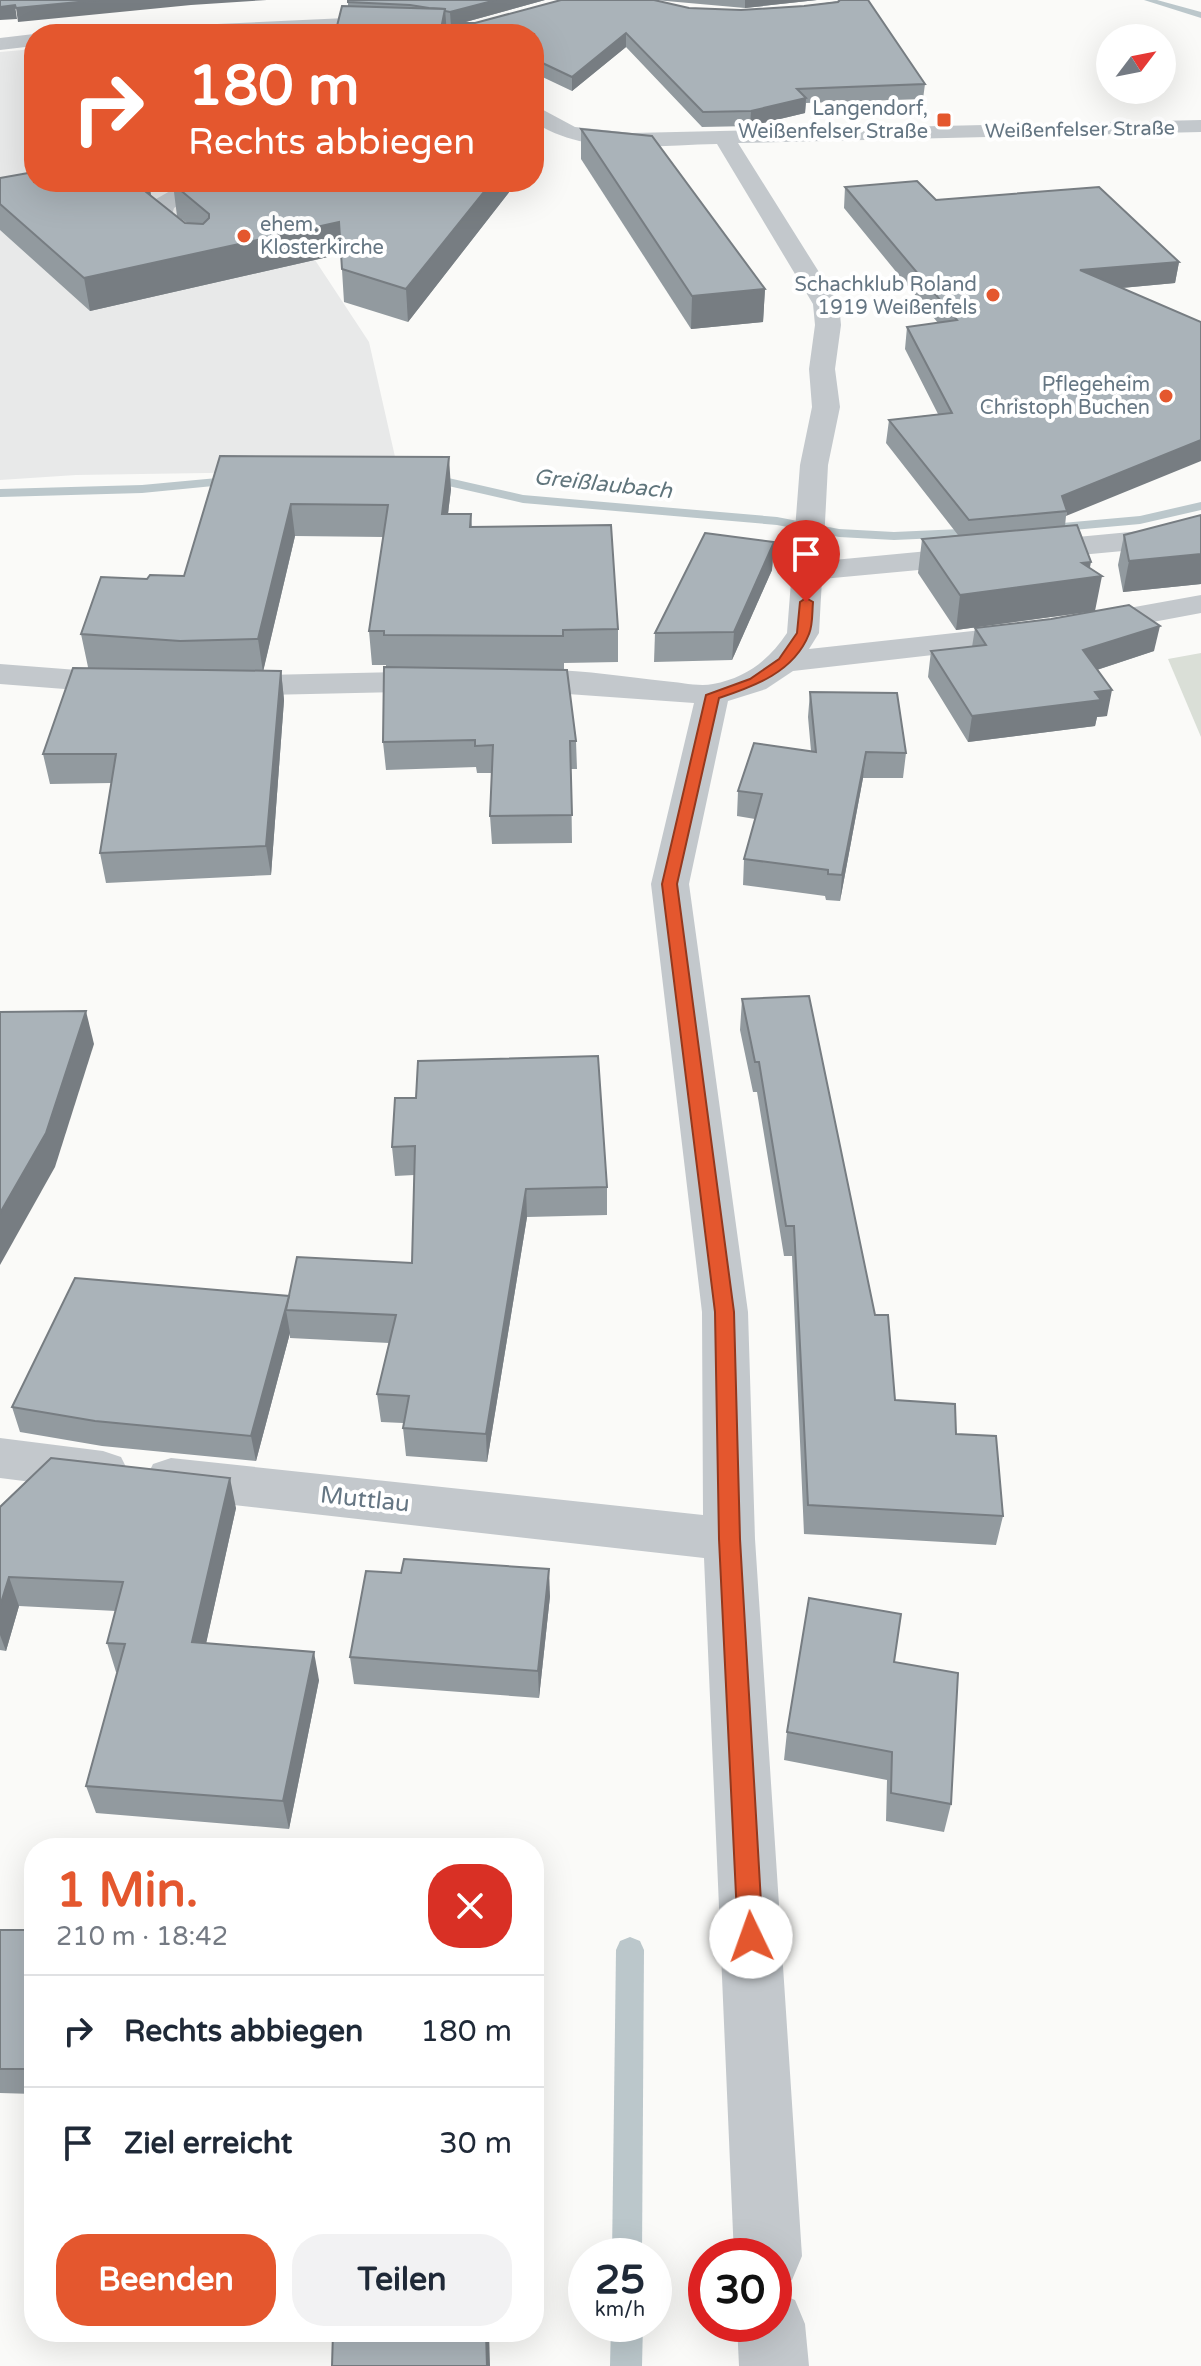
<!DOCTYPE html>
<html lang="de">
<meta charset="utf-8">
<style>
:root{--surface:#fff;--page:#f2f2f3;--text:#1f2937;--muted:#747a83;--line:#e0e1e3;--accent:#e4572e}
body{margin:0;font-family:"Varela Round",sans-serif;background:var(--page);color:var(--text);height:100vh;display:flex;flex-direction:column;font-size:30px;white-space:nowrap}
*{box-sizing:border-box;margin:0}
p{font-size:26px;color:var(--muted)}
.icon{flex:none;width:44px;height:44px;fill:none;stroke:currentColor;stroke-width:2;stroke-linecap:round;stroke-linejoin:round}
.map{position:relative;flex:1;overflow:hidden}
.panel{position:absolute;left:24px;top:1838px;width:520px;height:504px;display:flex;flex-direction:column;background:var(--surface);border-radius:32px;box-shadow:0 8px 32px #0002}
.panel>*{flex:none}
.banner{position:absolute;left:24px;top:24px;width:520px;height:168px;border-radius:32px;box-shadow:0 8px 32px #0002;background:#e4572e;color:#fff;overflow:hidden}
.needle{width:52px;rotate:58deg}
.buttons{position:absolute;left:1096px;top:24px;display:grid;gap:16px}
.buttons a{display:grid;place-items:center;width:80px;height:80px;border-radius:50%;background:var(--surface);box-shadow:0 8px 32px #0002;font-size:40px}
.speed{position:absolute;left:568px;top:2238px;display:flex;gap:16px;font-size:40px;font-weight:700;text-align:center}
.speed>*{display:grid;place-content:center;width:104px;height:104px;border-radius:50%;background:var(--surface);box-shadow:0 8px 32px #0002;line-height:1}
.speed small{font-size:20px;font-weight:400}
.speed .limit{border:12px solid #d22;background:#fff;color:#111}
.pin{position:absolute;display:grid;place-items:center;width:68px;height:68px;color:#fff;margin:-82px -34px;border-radius:50% 50% 50% 0;rotate:-45deg;box-shadow:0 0 8px #0007}
.pin .icon{rotate:45deg}
.me{position:absolute;width:88px;margin:-44px;rotate:357deg;stroke-linejoin:round;filter:drop-shadow(0 0 6px #0008)}
.turn{display:flex;align-items:center;gap:28px;height:168px;padding:0 32px;font-size:36px}
.turn .icon{width:104px;height:104px;stroke-width:2.5}
.turn b{display:block;font-size:56px;line-height:68px}
.round{display:grid;place-items:center;flex:none;width:84px;height:84px;border-radius:32px;background:var(--page)}
.summary{display:flex;align-items:center;justify-content:space-between;height:136px;padding:0 32px}
h1{font-size:48px;font-weight:700;line-height:60px;color:var(--accent)}
.cta{display:flex;gap:16px;margin-top:auto;padding:16px 32px}
.cta a{flex:1;height:92px;border-radius:32px;background:var(--accent);color:#fff;font-size:32px;font-weight:700;line-height:92px;text-align:center}
.cta a+a{background:var(--page);color:var(--text)}
ul{padding:0;list-style:none}
li{display:flex;align-items:center;gap:24px;height:112px;padding:0 32px;border-top:2px solid var(--line)}
li div{flex:1}
li b{display:block;font-size:30px}
li em{font-style:normal}
.map>svg:first-child{display:block}
.built{fill:#e8e9e9}
.green{fill:#dadfd7}
.lines{fill:none;stroke-linecap:round;stroke-linejoin:round}
.stream{fill:#bbc7cb;fill-rule:evenodd}
.minor{fill:#c3c8cc;fill-rule:evenodd}
.wall{fill:#929a9f}
.shaded-wall{fill:#777d82}
.building{fill:#aab3b9;stroke:#777d82;stroke-width:2}
.route{fill:#e4572e;stroke:#94391e;stroke-width:2}
.poi-dot{fill:#e4572e;stroke:#fff;stroke-width:3}
.labels{text-anchor:middle;stroke-width:8;stroke-linejoin:round;paint-order:stroke}
.far-poi-label{font-size:20px;fill:#657683;stroke:#fff;text-anchor:end}
.far-street-label{font-size:20px;fill:#657683;stroke:#fff}
.far-water-label{font-size:22px;font-style:italic;fill:#60757c;stroke:#fff}
.street-label{font-size:24px;fill:#657683;stroke:#fff}
</style>
<div class="map">
<svg width="1201" height="2366" viewBox="0 0 1201 2366">
<rect width="100%" height="100%" fill="#fafaf8"/>
<polygon class="built" points="34,49 34,182 247,182 315,260 369,342 398,470 76,475 0,480 0,52"/>
<polygon class="green" points="1201,653 1201,737 1168,659"/>
<g class="lines">
<g class="stream">
<polygon points="1144,0 1157,0 1201,12 1201,18"/>
<polygon points="239,476 246,480 244,483 142,493 0,497 0,489 142,485"/>
<polygon points="423,477 444,477 523,495 777,517 839,529 894,532 983,528 990,532 983,536 894,540 839,537 777,525 523,503 444,485 418,484 416,481"/>
<polygon points="1201,502 1201,510 1140,524 1051,532 1044,528 1051,524 1140,516"/>
<polygon points="630,1937 640,1941 644,1950 642,2256 612,2256 616,1950 620,1941"/>
<polygon points="611,2324 643,2324 642,2366 610,2366"/>
</g>
<g class="minor">
<polygon points="346,18 411,21 457,30 460,34 346,30 119,34 129,28"/>
<polygon points="34,34 34,46 0,50 0,38"/>
<path d="M534 105 575 127 632 133 1201 120V132L738 143 839 304 841 325 835 369 840 407 828 465 823 561 1183 527 1201 522V541L1187 545 822 579 819 633 809 649 1046 623 1201 595V613L1046 642 793 671 766 689 728 701 689 884 748 1312 755 1539 802 2256 792 2280 774 2287V2256H734L704 1558 171 1498 153 1492 146 1478 153 1464 171 1458 703 1515 702 1312 651 884 694 703 498 689 493 682 498 675C547 663 614 676 664 681 679 682 699 687 713 684 746 678 769 660 787 633L800 465 812 407 809 369 815 325 813 304 717 144C658 145 589 156 537 124L534 122Z"/>
<polygon points="186,182 213,182 174,208 172,215 210,247 206,252 190,252 148,217 156,199"/>
<polygon points="0,664 129,674 141,677 146,684 141,691 129,694 0,684"/>
<polygon points="445,671 457,674 462,681 457,688 445,691 222,696 210,693 205,686 210,679 222,676"/>
<polygon points="0,1438 103,1451 121,1457 128,1471 121,1485 103,1491 0,1478"/>
<polygon points="774,2291 795,2300 805,2324 809,2366 739,2366 737,2324 774,2324"/>
</g>
</g>
<g class="wall">
<polygon points="348,0 545,0 462,23 475,23 689,8 741,10 804,6 839,1 837,0 868,0 925,84 923,99 806,103 805,113 750,126 702,127 626,47 572,91 534,73 534,34 460,34 459,24 451,26 446,25 447,34 335,34 348,6"/>
<polygon points="655,0 817,0 745,8"/>
<polygon points="581,129 765,289 763,322 691,329 581,159"/>
<polygon points="0,178 151,196 185,223 187,223 177,216 173,184 517,182 408,322 344,302 341,254 90,311 0,230"/>
<polygon points="845,187 936,200 1179,262 1175,283 1122,288 1066,516 1065,526 1090,568 1095,611 956,630 918,573 922,539 958,535 886,443 889,420 938,414 905,349 907,327 938,323 844,208"/>
<polygon points="220,456 451,489 448,514 471,514 472,527 618,629 618,662 564,663 564,669 495,669 576,741 577,769 571,769 572,843 492,844 490,816 492,773 477,773 476,767 386,770 383,742 386,665 372,665 369,631 383,537 295,536 263,671 281,671 284,700 271,875 106,883 100,853 111,783 50,784 43,754 88,667 81,634 147,579 184,576"/>
<polygon points="1201,515 1201,584 1123,592 1118,565 1124,535"/>
<polygon points="774,542 772,570 732,660 654,662 655,633"/>
<polygon points="975,628 1154,651 1097,670 1107,716 1097,717 1095,726 968,742 928,677 931,651 972,647"/>
<polygon points="810,692 906,753 903,778 863,778 840,901 826,900 825,896 743,885 744,859 755,819 737,816 738,791 811,751 808,717"/>
<polygon points="742,999 875,1315 895,1400 956,1434 1003,1516 996,1545 804,1534 792,1256 784,1256 757,1092 753,1092 740,1030"/>
<polygon points="395,1098 607,1187 607,1215 527,1217 487,1462 406,1456 403,1428 403,1423 381,1422 377,1394 389,1343 290,1338 290,1333 256,1461 102,1446 20,1432 12,1407 289,1296 412,1263 414,1175 395,1176 392,1147"/>
<polygon points="0,1507 236,1508 206,1643 319,1680 289,1829 96,1813 86,1786 118,1672 116,1672 107,1643 116,1611 19,1606 6,1651 0,1650"/>
<polygon points="401,1573 550,1596 539,1698 354,1684 350,1657"/>
<polygon points="894,1662 951,1804 944,1832 886,1821 887,1780 784,1760 787,1732"/>
<polygon points="0,1930 34,1930 34,2094 0,2093"/>
</g>
<g class="shaded-wall">
<polygon points="99,0 267,0 191,5 18,22 16,8"/>
<polygon points="496,0 545,0 451,26 450,12"/>
<polygon points="745,0 817,0 745,8"/>
<polygon points="15,5 17,19 0,20 0,7"/>
<polygon points="445,9 447,34 440,34"/>
<polygon points="626,33 626,47 572,91 572,77"/>
<polygon points="806,98 805,113 750,126 751,111"/>
<polygon points="537,125 538,155 534,160 534,129"/>
<polygon points="143,182 149,182 152,201 141,188"/>
<polygon points="492,182 517,182 408,322 406,289"/>
<polygon points="339,222 341,254 90,311 84,278"/>
<polygon points="1179,262 1175,283 1077,292 1080,270"/>
<polygon points="765,289 763,322 691,329 692,296"/>
<polygon points="1201,440 1201,461 1066,516 1067,511 1062,496"/>
<polygon points="449,457 451,489 444,546 442,514"/>
<polygon points="291,504 295,536 263,672 258,639"/>
<polygon points="774,542 772,570 732,660 734,632"/>
<polygon points="1201,554 1201,584 1123,592 1129,561"/>
<polygon points="1091,562 1088,578 1102,576 1095,611 956,630 960,595 1082,563"/>
<polygon points="1160,626 1154,651 1078,676 1083,650"/>
<polygon points="281,671 284,700 271,875 266,846"/>
<polygon points="1112,690 1107,716 1097,717 1095,726 968,742 972,716 1095,692"/>
<polygon points="866,752 863,778 840,901 842,875"/>
<polygon points="86,1011 94,1044 55,1167 0,1265 0,1213"/>
<polygon points="526,1189 527,1217 487,1462 486,1434"/>
<polygon points="289,1296 286,1310 290,1333 256,1461 251,1436"/>
<polygon points="230,1478 236,1508 200,1671 192,1642"/>
<polygon points="549,1569 550,1596 539,1698 538,1671"/>
<polygon points="9,1577 19,1606 6,1651 0,1635 0,1606"/>
<polygon points="314,1652 319,1680 289,1829 283,1801"/>
<polygon points="34,2026 34,2087 25,2069"/>
<polygon points="486,2332 489,2332 490,2366 487,2366"/>
</g>
<g class="building">
<polygon points="0,0 99,0 16,8 15,5 0,7"/>
<polygon points="348,0 496,0 450,12 445,11 445,9 429,8 410,5 348,2"/>
<polygon points="561,0 654,0 689,8 741,10 804,6 838,2 840,0 868,0 925,84 797,89 806,98 751,111 703,112 626,33 572,77 534,59 534,34 482,34 459,23 475,23"/>
<polygon points="342,6 445,9 440,34 335,34"/>
<polygon points="581,129 652,136 765,289 692,296"/>
<polygon points="34,172 34,182 143,182 141,188 185,223 203,224 209,218 209,214 173,184 185,182 492,182 406,289 342,269 339,222 84,278 0,204 0,178"/>
<polygon points="917,181 936,200 1099,187 1179,262 1080,270 1201,322 1201,440 1062,496 1067,511 969,520 889,420 952,413 907,327 957,320 845,187"/>
<polygon points="220,456 449,457 442,514 471,514 470,527 611,525 618,629 563,630 563,636 384,635 384,631 369,631 388,505 291,504 258,639 180,641 81,634 101,577 147,579 150,575 184,576"/>
<polygon points="1201,515 1201,554 1129,561 1124,535"/>
<polygon points="1077,525 1091,562 1082,563 1102,576 960,595 922,539"/>
<polygon points="705,533 774,542 734,632 655,633"/>
<polygon points="1129,605 1160,626 1083,650 1112,690 1095,692 1101,700 972,716 931,651 986,645 975,628 1051,619"/>
<polygon points="384,667 567,670 576,741 570,741 572,815 490,816 493,745 475,746 475,740 383,742"/>
<polygon points="73,668 281,671 266,846 100,853 116,754 43,754"/>
<polygon points="810,692 897,693 906,753 866,752 842,875 828,874 828,870 744,859 762,794 738,791 754,743 816,752"/>
<polygon points="809,996 875,1315 888,1315 895,1400 955,1404 956,1434 996,1436 1003,1516 808,1505 794,1226 786,1226 759,1062 755,1062 742,999"/>
<polygon points="86,1011 46,1133 0,1213 0,1012"/>
<polygon points="598,1056 607,1187 526,1189 486,1434 403,1428 409,1396 377,1394 396,1315 286,1310 297,1257 412,1263 415,1146 392,1147 395,1098 416,1098 418,1061"/>
<polygon points="75,1278 289,1296 251,1436 95,1421 12,1407"/>
<polygon points="51,1458 230,1478 192,1642 314,1652 283,1801 86,1786 125,1644 107,1643 123,1582 9,1577 0,1606 0,1507"/>
<polygon points="404,1559 549,1569 538,1671 350,1657 366,1571 401,1573"/>
<polygon points="809,1598 901,1614 894,1662 958,1673 951,1804 891,1793 892,1752 787,1732"/>
<polygon points="0,1930 34,1930 34,2026 25,2069 0,2069"/>
<polygon points="333,2332 486,2332 487,2366 332,2366"/>
</g>
<path class="route" d="M806 598 813 602C812 612 813 625 809 634 794 672 755 686 719 698L677 884 734 1312 740 1539 763 1937 759 1946 751 1949 742 1946 738 1937 719 1539 715 1312 662 884 706 695 750 679 779 659 797 633 800 602Z"/>
<g class="poi-dot">
<rect x="936" y="112" width="16" height="16" rx="4"/>
<circle cx="244" cy="236" r="8"/>
<circle cx="993" cy="295" r="8"/>
<circle cx="1166" cy="396" r="8"/>
</g>
<g class="labels">
<g class="far-poi-label">
<text x="928" y="115">Langendorf,<tspan x="928" dy="23">Weißenfelser Straße</tspan></text>
<text x="260" y="231" text-anchor="start">ehem.<tspan x="260" dy="23">Klosterkirche</tspan></text>
<text x="977" y="291">Schachklub Roland<tspan x="977" dy="23">1919 Weißenfels</tspan></text>
<text x="1150" y="391">Pflegeheim<tspan x="1150" dy="23">Christoph Buchen</tspan></text>
</g>
<g class="far-street-label">
<text transform="translate(1080 129) rotate(-1)" y="7">Weißenfelser Straße</text>
</g>
<g class="far-water-label">
<text transform="translate(603 483) rotate(6)" y="8">Greißlaubach</text>
</g>
<g class="street-label">
<text transform="translate(365 1499) rotate(6)" y="8">Muttlau</text>
</g>
</g>
</svg>
<div class="buttons">
<a><svg class="needle" viewBox="-14 -14 28 28"><path d="M0-13l5 13h-10z" fill="#e53935"/><path d="M0 13l5-13h-10z" fill="#747a83"/></svg></a>
</div>
<div class="speed"><div>25<small>km/h</small></div><div class="limit">30</div></div>
<div class="pin" style="left:806px;top:602px;background:#d93025"><svg class="icon" aria-label="arrive" viewBox="0 0 24 24"><path d="M6 21V4h12l-3 4 3 4H6"/></svg></div>
<svg class="me" style="left:751px;top:1937px" viewBox="-20 -20 40 40"><circle r="19" fill="#fff"/><path d="M0-13L10 11 0 6-10 11z" fill="#e4572e"/></svg>
<div class="banner">
<div class="turn"><svg class="icon" aria-label="right" viewBox="0 0 24 24"><path d="M7 20v-9h11M14 6l5 5-5 5"/></svg><div><b>180 m</b>Rechts abbiegen</div></div>
</div>
<section class="panel">
<div class="summary"><div><h1>1 Min.</h1><p>210 m · 18:42</p></div><a class="round" style="background:#d93025;color:#fff"><svg class="icon" aria-label="close" viewBox="0 0 24 24"><path d="M6 6l12 12M18 6L6 18"/></svg></a></div>
<ul>
<li><svg class="icon" aria-label="right" viewBox="0 0 24 24"><path d="M7 20v-9h11M14 6l5 5-5 5"/></svg><div><b>Rechts abbiegen</b></div><em>180 m</em></li>
<li><svg class="icon" aria-label="arrive" viewBox="0 0 24 24"><path d="M6 21V4h12l-3 4 3 4H6"/></svg><div><b>Ziel erreicht</b></div><em>30 m</em></li>
</ul>
<div class="cta"><a>Beenden</a><a>Teilen</a></div>
</section>
</div>
